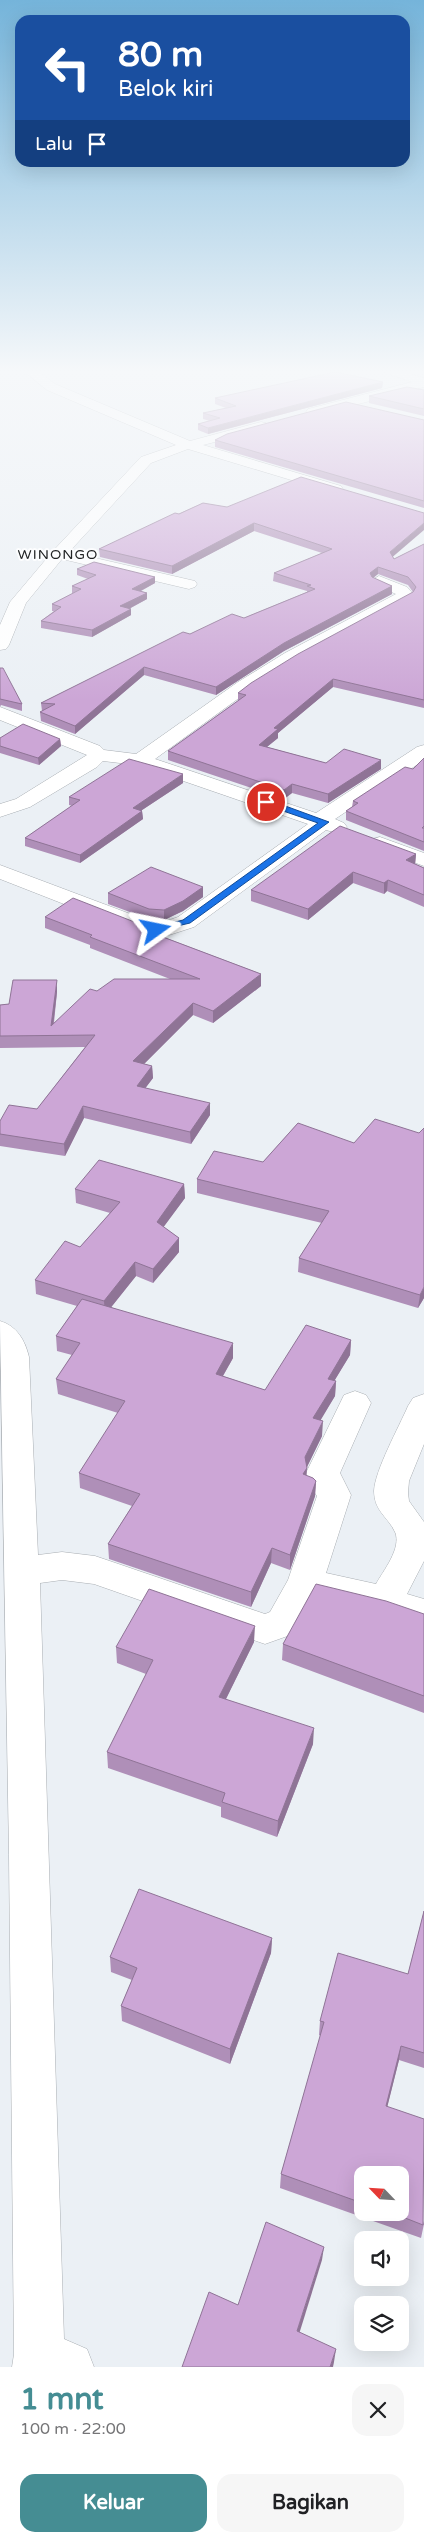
<!DOCTYPE html>
<html lang="id">
<meta charset="utf-8">
<style>
:root{--surface:#fff;--page:#f6f6f6;--text:#202124;--muted:#757577;--accent:#458d93}
body{margin:0;font-family:"Varela Round",sans-serif;background:var(--page);color:var(--text);height:100vh;display:flex;flex-direction:column;font-size:19px;white-space:nowrap}
*{box-sizing:border-box;margin:0}
p{font-size:16px;color:var(--muted)}
.icon{flex:none;width:28px;height:28px;fill:none;stroke:currentColor;stroke-width:2;stroke-linecap:round;stroke-linejoin:round}
.map{position:relative;height:2367px;overflow:hidden}
.sheet{display:flex;flex-direction:column;background:var(--surface);flex:1}
.sheet>*{flex:none}
.hud{position:absolute;left:15px;top:15px;width:395px;height:152px;border-radius:15px;box-shadow:0 5px 20px #0002;background:#1a4fa0;color:#fff;overflow:hidden}
.needle{width:32px;rotate:295deg}
.tools{position:absolute;left:354px;top:2166px;display:grid;gap:10px}
.tools a{display:grid;place-items:center;width:55px;height:55px;border-radius:10px;background:var(--surface);box-shadow:0 5px 20px #0002;font-size:25px}
.pin{position:absolute;display:grid;place-items:center;width:42px;height:42px;color:#fff;margin:-21px;border:2px solid #fff;border-radius:50%;box-shadow:0 1px 5px #0007}
.me{position:absolute;width:55px;margin:-28px;rotate:78deg;stroke-linejoin:round;filter:drop-shadow(0 0 4px #0008)}
.turn{display:flex;align-items:center;gap:18px;height:105px;padding:0 20px;font-size:22px}
.turn .icon{width:65px;height:65px;stroke-width:2.5}
.turn b{display:block;font-size:35px;line-height:42px}
.then{display:flex;align-items:center;height:48px;padding:0 20px;background:#0003;gap:10px;font-size:19px}
.round{display:grid;place-items:center;flex:none;width:52px;height:52px;border-radius:15px;background:var(--page)}
.head{display:flex;align-items:center;justify-content:space-between;height:85px;padding:0 20px}
h1{font-size:30px;font-weight:700;line-height:38px;color:var(--accent)}
.primary-button{display:flex;gap:10px;margin-top:auto;padding:10px 20px}
.primary-button a{flex:1;height:58px;border-radius:15px;background:var(--accent);color:#fff;font-size:20px;font-weight:700;line-height:58px;text-align:center}
.primary-button a+a{background:var(--page);color:var(--text)}
.map>svg:first-child{display:block}
.lines{fill:none;stroke-linecap:round;stroke-linejoin:round}
.minor-casing{stroke:#a9aeb3;stroke-width:1}
.minor{fill:#fff;fill-rule:evenodd}
.wall{fill:#af8fb8;fill-rule:evenodd}
.shaded-wall{fill:#8f7496}
.building{fill:#cca6d6;stroke:#8f7496}
.route{fill:#1a73e8;stroke:#114b97}
.labels{text-anchor:middle;stroke-width:4;stroke-linejoin:round;paint-order:stroke}
.far-quarter-label{font-size:14px;letter-spacing:1px;fill:#212324;stroke:#fcfdfe}
</style>
<div class="map">
<svg width="424" height="2367" viewBox="0 0 424 2367">
<rect width="100%" height="100%" fill="#ebf0f5"/>
<g class="lines">
<g class="minor-casing">
<g id="minor">
<polygon points="21,369 35,369 55,384 190,441 261,422 266,423 267,426 266,429 203,445 341,486 343,489 336,493 331,492 188,449 151,463 69,552 195,581 197,584 195,587 189,589 62,559 26,603 9,645 6,649 0,650 0,625 10,602 53,551 141,457 176,445 47,390"/>
<polygon points="375,369 394,369 424,378 424,387 312,416 306,412 308,409 412,382"/>
<polygon points="379,576 407,587 414,595 412,598 297,661 250,690 155,759 316,813 417,747 424,745 424,760 335,819 344,823 347,827 344,831 337,833 326,830 194,927 166,936 138,933 0,879 0,865 149,921 164,922 178,917 308,824 137,765 103,761 97,767 30,807 0,817 0,804 16,799 87,755 0,720 0,707 100,746 104,750 136,754 238,682 285,653 396,594 373,584 371,581"/>
<polygon points="380,837 424,853 424,866 373,847 370,843 373,839"/>
<path d="M0 1321C17 1326 25 1340 29 1357L38 1555 62 1552 95 1556 265 1614 270 1612 288 1580 317 1496 307 1481 306 1473 344 1395 355 1391 366 1395 371 1403 340 1473 351 1495 326 1573 376 1584C383 1571 402 1548 395 1532 388 1517 374 1511 374 1491 375 1470 399 1427 408 1406L413 1398 424 1394V1444L409 1481 408 1493 409 1501 424 1522V1561L407 1594 424 1599V1629L385 1615 314 1598 296 1633 265 1644 94 1584 62 1580 40 1583 64 2339 87 2349 94 2367H12L14 2354 9 1855Z"/>
</g>
</g>
<use href="#minor" class="minor"/>
</g>
<g class="wall">
<polygon points="383,382 382,388 208,434 198,430 198,424 210,421 203,419 203,413 226,408 215,404 215,398"/>
<polygon points="424,390 424,416 369,403 369,396"/>
<polygon points="424,420 424,508 215,447 215,440"/>
<polygon points="203,503 393,557 394,559 424,544 424,708 333,687 278,733 278,738 267,747 326,763 381,769 328,803 292,793 284,799 168,760 168,751 238,701 238,693 413,592 408,585 378,574 373,578 392,586 392,594 284,651 216,695 144,675 75,734 41,721 40,712 42,711 41,703 190,634 244,618 307,592 307,591 273,581 274,573 322,553 254,531 172,574 100,557 99,549"/>
<polygon points="77,569 155,577 155,583 141,591 147,593 147,599 129,609 131,615 92,637 41,628 41,621 54,611 52,611 52,604 74,593 72,593 72,586 88,579 77,575"/>
<polygon points="0,668 22,704 22,711 1,705 0,707"/>
<polygon points="0,738 60,739 61,746 39,765 0,753"/>
<polygon points="424,758 424,851 346,820 346,811 352,807 353,801 413,769"/>
<polygon points="183,783 142,810 142,811 143,819 80,863 25,846 25,838 72,806 69,805 69,797"/>
<polygon points="416,854 415,864 424,868 424,907 387,891 384,894 353,883 308,920 251,901 251,890"/>
<polygon points="108,893 203,897 183,911 164,920 149,919 108,904"/>
<polygon points="45,917 145,930 261,974 261,986 213,1023 193,1015 144,1064 152,1066 153,1078 145,1088 210,1115 191,1144 84,1118 65,1156 0,1146 0,1121 37,1109 85,1047 0,1048 0,1005 9,1004 57,992 54,1023 97,991 170,979 90,948 90,945 45,928"/>
<polygon points="298,1123 424,1298 418,1308 298,1272 299,1258 322,1223 197,1193 197,1179 263,1162"/>
<polygon points="184,1184 185,1198 163,1227 179,1238 179,1252 153,1283 136,1276 111,1307 233,1358 223,1376 265,1390 351,1340 350,1355 334,1381 336,1381 335,1396 320,1420 322,1436 307,1467 306,1476 316,1481 315,1496 290,1570 271,1563 251,1607 109,1559 108,1544 132,1506 80,1488 79,1473 118,1413 58,1394 56,1379 72,1355 57,1351 56,1336 77,1306 36,1294 35,1280 80,1247 110,1213 76,1203 75,1189"/>
<polygon points="424,1614 424,1713 282,1660 283,1644"/>
<polygon points="254,1642 226,1699 313,1744 277,1837 221,1817 221,1807 108,1768 107,1752 146,1674 117,1663 116,1647"/>
<path d="M424 1911V2068L399 2060 387 2107 424 2224 421 2238 280 2188 281 2174 321 2036 319 2035 320 2021 408 1974ZM362 2175 400 2212H362Z"/>
<polygon points="272,1938 271,1953 230,2064 122,2021 121,2006 132,1980 111,1972 110,1957"/>
</g>
<g class="shaded-wall">
<polygon points="383,382 382,388 208,434 208,428"/>
<polygon points="254,523 254,531 172,574 172,566"/>
<polygon points="424,523 424,530 389,560 390,552"/>
<polygon points="378,567 378,574 369,581 370,573"/>
<polygon points="155,577 155,583 133,595 132,589"/>
<polygon points="392,586 392,594 284,651 216,695 216,687 284,643"/>
<polygon points="147,593 147,599 121,613 120,606"/>
<polygon points="131,609 131,615 92,637 92,630"/>
<polygon points="144,667 144,675 75,734 75,726"/>
<polygon points="333,679 333,687 278,733 278,738 258,754 259,745 274,728"/>
<polygon points="60,739 61,746 39,765 38,758"/>
<polygon points="381,760 381,769 328,803 328,794"/>
<polygon points="183,774 183,783 133,816 133,808"/>
<polygon points="292,784 292,793 284,799 284,790"/>
<polygon points="142,811 143,819 80,863 80,855"/>
<polygon points="416,854 415,865 406,860"/>
<polygon points="353,872 353,883 308,920 308,909"/>
<polygon points="388,880 387,891 384,894 384,883"/>
<polygon points="203,887 203,897 183,911 164,920 164,910"/>
<polygon points="145,924 145,936 139,928"/>
<polygon points="261,974 261,986 213,1023 213,1011"/>
<polygon points="57,980 57,992 52,1035 51,1026"/>
<polygon points="193,1003 193,1015 134,1074 133,1061"/>
<polygon points="152,1066 153,1078 138,1098 137,1086"/>
<polygon points="210,1103 210,1115 191,1144 190,1132"/>
<polygon points="83,1106 84,1118 65,1156 64,1144"/>
<polygon points="184,1184 185,1198 157,1236 157,1222"/>
<polygon points="179,1238 179,1252 153,1283 153,1269"/>
<polygon points="135,1262 136,1276 105,1315 104,1301"/>
<polygon points="424,1287 424,1298 418,1308 420,1295"/>
<polygon points="351,1340 350,1355 327,1393 328,1379"/>
<polygon points="233,1343 233,1358 216,1388 216,1374"/>
<polygon points="336,1381 335,1396 313,1433 313,1418"/>
<polygon points="323,1421 322,1436 305,1471 307,1468 306,1483 303,1474 305,1457"/>
<polygon points="316,1481 315,1496 290,1570 290,1555"/>
<polygon points="272,1548 271,1563 251,1607 251,1592"/>
<polygon points="255,1626 254,1642 219,1713 219,1697"/>
<polygon points="314,1728 313,1744 277,1837 278,1821"/>
<polygon points="272,1938 271,1953 230,2064 230,2049"/>
<polygon points="401,2046 399,2060 384,2120 386,2106"/>
<polygon points="324,2247 322,2260 296,2344 297,2331"/>
<polygon points="336,2349 334,2362 333,2367 330,2367"/>
</g>
<g class="building">
<polygon points="335,372 383,382 208,428 198,424 220,418 203,413 236,406 215,398"/>
<polygon points="407,387 424,390 424,409 369,396"/>
<polygon points="346,402 424,420 424,501 215,440 227,434"/>
<polygon points="301,477 424,513 424,523 390,552 394,559 424,544 424,700 333,679 274,728 278,729 259,745 326,763 344,749 381,760 328,794 292,784 284,790 168,751 246,695 238,693 251,683 298,654 413,592 416,587 408,577 378,567 370,573 372,577 392,586 284,643 216,687 144,667 75,726 40,712 55,704 41,703 183,632 190,634 232,614 244,618 315,589 307,586 311,585 274,573 332,549 254,523 172,566 99,549 175,513 179,514 203,503 227,507"/>
<polygon points="94,562 155,577 132,589 147,593 120,606 131,609 92,630 41,621 61,607 52,604 81,589 72,586 96,575 77,569"/>
<polygon points="0,668 3,668 22,704 0,699"/>
<polygon points="23,724 60,739 38,758 0,746 0,738"/>
<polygon points="424,758 424,826 422,828 424,828 424,842 346,811 358,803 353,801 405,767 413,769"/>
<polygon points="129,759 183,774 133,808 142,811 80,855 25,838 80,800 69,797"/>
<polygon points="340,826 416,854 406,860 424,868 424,895 388,880 384,883 353,872 308,909 251,890"/>
<polygon points="151,867 203,887 183,901 164,910 149,909 108,893"/>
<polygon points="73,898 137,923 145,924 139,928 261,974 213,1011 193,1003 133,1061 152,1066 137,1086 210,1103 190,1132 83,1106 64,1144 0,1134 0,1121 9,1105 37,1109 95,1035 0,1036 0,1005 9,1004 13,980 57,980 51,1026 90,989 97,991 114,979 200,979 90,937 92,935 45,917"/>
<polygon points="375,1119 419,1133 424,1128 424,1287 420,1295 299,1258 329,1211 197,1179 214,1151 263,1162 298,1123 354,1143"/>
<polygon points="99,1160 184,1184 157,1222 179,1238 153,1269 135,1262 104,1301 35,1280 65,1241 80,1247 120,1202 75,1189"/>
<polygon points="82,1299 233,1343 216,1374 265,1390 306,1325 351,1340 328,1379 336,1381 313,1418 323,1421 305,1457 307,1468 303,1474 313,1478 316,1481 290,1555 272,1548 251,1592 108,1544 140,1494 79,1473 125,1401 56,1379 80,1343 56,1336"/>
<polygon points="316,1584 386,1601 424,1614 424,1696 283,1644"/>
<polygon points="149,1589 255,1626 219,1697 314,1728 278,1821 222,1802 225,1793 107,1752 153,1660 116,1647"/>
<polygon points="139,1889 272,1938 230,2049 121,2006 137,1968 110,1957"/>
<polygon points="424,1911 424,2053 401,2046 386,2106 424,2119 423,2225 390,2212 400,2212 400,2175 362,2175 362,2203 281,2174 324,2022 320,2021 338,1953 408,1974"/>
<polygon points="266,2222 324,2247 297,2331 336,2349 330,2367 182,2367 209,2292 238,2305"/>
</g>
<linearGradient id="sky" x2="0" y2="1"><stop stop-color="#75b4da"/><stop offset="0.53" stop-color="#f6f8fa"/><stop offset="1" stop-color="#f6f8fa" stop-opacity="0"/></linearGradient>
<rect width="424" height="701" fill="url(#sky)"/>
<polygon class="route" points="263,800 269,800 329,822 190,923 152,932 152,928 183,920 318,823 263,804"/>
<g class="labels">
<g class="far-quarter-label">
<text x="58" y="559">WINONGO</text>
</g>
</g>
</svg>
<div class="tools">
<a><svg class="needle" viewBox="-14 -14 28 28"><path d="M0-13l5 13h-10z" fill="#e53935"/><path d="M0 13l5-13h-10z" fill="#757577"/></svg></a>
<a><svg class="icon" aria-label="sound" viewBox="0 0 24 24"><path d="M4 9h4l5-4v14l-5-4H4zM17 9q2 3 0 6"/></svg></a>
<a><svg class="icon" aria-label="layers" viewBox="0 0 24 24"><path d="M12 4l9 5-9 5-9-5zM3 14l9 5 9-5"/></svg></a>
</div>
<div class="pin" style="left:266px;top:802px;background:#d93025"><svg class="icon" aria-label="arrive" viewBox="0 0 24 24"><path d="M6 21V4h12l-3 4 3 4H6"/></svg></div>
<svg class="me" style="left:156px;top:930px" viewBox="-20 -20 40 40"><path d="M0-17L14 15 0 8-14 15z" fill="#1a73e8" stroke="#fff" stroke-width="4"/></svg>
<div class="hud">
<div class="turn"><svg class="icon" aria-label="left" viewBox="0 0 24 24"><path d="M17 20v-9H6M10 6l-5 5 5 5"/></svg><div><b>80 m</b>Belok kiri</div></div>
<div class="then">Lalu<svg class="icon" aria-label="arrive" viewBox="0 0 24 24"><path d="M6 21V4h12l-3 4 3 4H6"/></svg></div>
</div>
</div>
<section class="sheet">
<div class="head"><div><h1>1 mnt</h1><p>100 m · 22:00</p></div><a class="round"><svg class="icon" aria-label="close" viewBox="0 0 24 24"><path d="M6 6l12 12M18 6L6 18"/></svg></a></div>
<div class="primary-button"><a>Keluar</a><a>Bagikan</a></div>
</section>
